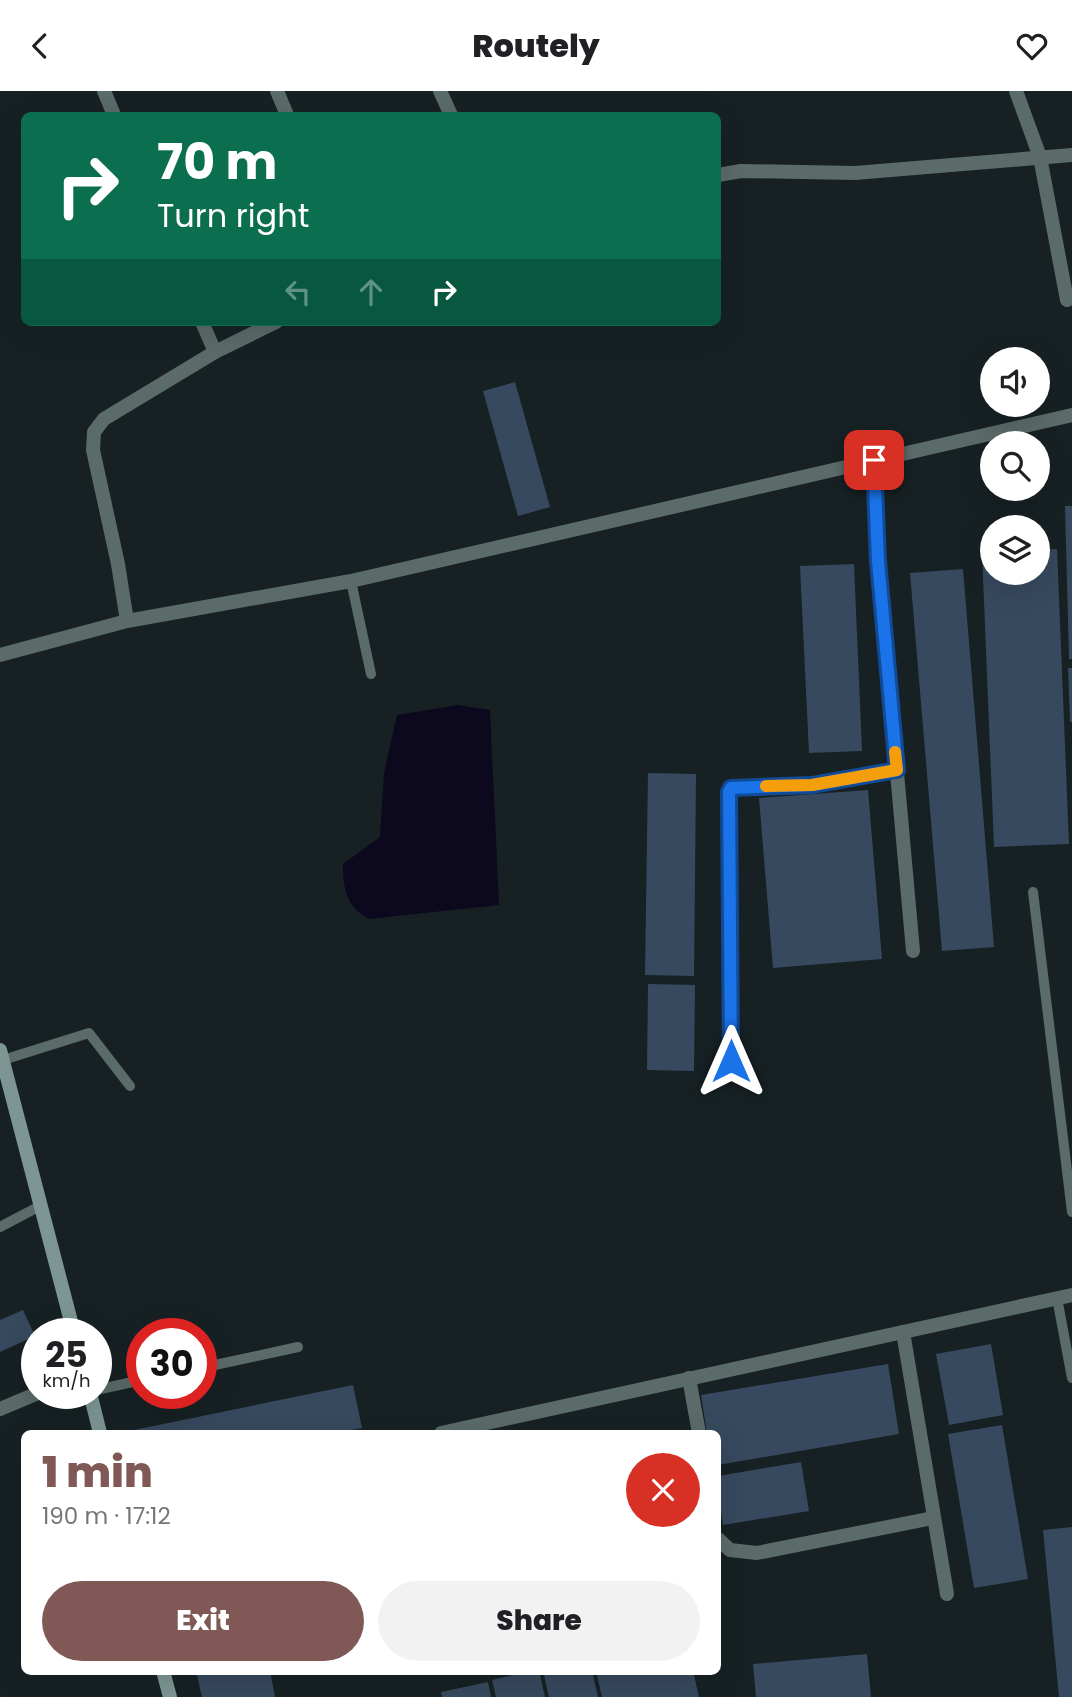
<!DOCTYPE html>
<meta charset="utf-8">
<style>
:root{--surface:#fff;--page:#f2f2f2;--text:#202124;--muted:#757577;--accent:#805856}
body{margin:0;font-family:Poppins,sans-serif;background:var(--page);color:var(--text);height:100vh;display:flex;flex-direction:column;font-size:26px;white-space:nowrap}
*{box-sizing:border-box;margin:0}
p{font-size:23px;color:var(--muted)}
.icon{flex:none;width:38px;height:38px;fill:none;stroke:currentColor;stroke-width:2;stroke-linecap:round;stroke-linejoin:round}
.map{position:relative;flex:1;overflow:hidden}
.panel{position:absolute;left:21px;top:1339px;width:700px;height:245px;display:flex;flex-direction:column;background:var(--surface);border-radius:10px;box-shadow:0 7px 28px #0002}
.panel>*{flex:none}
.banner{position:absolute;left:21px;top:21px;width:700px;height:214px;border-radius:10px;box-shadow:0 7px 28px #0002;background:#0b6e4f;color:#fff;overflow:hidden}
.fabs{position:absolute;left:980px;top:256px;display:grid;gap:14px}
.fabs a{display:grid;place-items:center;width:70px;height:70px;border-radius:50%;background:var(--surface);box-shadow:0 7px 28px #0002;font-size:35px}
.speed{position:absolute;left:21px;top:1227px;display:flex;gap:14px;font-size:35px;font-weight:700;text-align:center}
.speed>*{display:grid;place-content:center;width:91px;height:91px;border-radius:50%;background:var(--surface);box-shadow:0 7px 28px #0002;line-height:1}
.speed small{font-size:18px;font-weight:400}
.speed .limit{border:10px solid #d22;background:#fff;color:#111}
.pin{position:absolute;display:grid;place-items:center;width:60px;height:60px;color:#fff;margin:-30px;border-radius:14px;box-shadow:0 4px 10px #0006}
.me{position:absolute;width:77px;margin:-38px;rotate:0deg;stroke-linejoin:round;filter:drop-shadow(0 0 5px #0008)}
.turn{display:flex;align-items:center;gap:24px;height:147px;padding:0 21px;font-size:32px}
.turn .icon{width:91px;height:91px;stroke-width:2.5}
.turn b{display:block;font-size:49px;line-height:60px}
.lanes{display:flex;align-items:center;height:66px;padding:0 21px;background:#0003;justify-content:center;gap:35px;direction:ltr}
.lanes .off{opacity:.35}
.round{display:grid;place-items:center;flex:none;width:74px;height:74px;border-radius:37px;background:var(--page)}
.summary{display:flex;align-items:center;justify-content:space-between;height:119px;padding:0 21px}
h1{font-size:42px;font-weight:800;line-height:52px;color:var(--accent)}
.primary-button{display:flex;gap:14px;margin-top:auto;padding:14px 21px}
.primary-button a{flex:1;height:80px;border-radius:42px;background:var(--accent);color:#fff;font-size:28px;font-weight:800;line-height:80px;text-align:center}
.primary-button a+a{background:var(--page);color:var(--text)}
header{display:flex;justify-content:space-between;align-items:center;height:91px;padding:0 21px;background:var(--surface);font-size:32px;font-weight:800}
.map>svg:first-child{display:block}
.water{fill:#0c091e}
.building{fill:#37495e}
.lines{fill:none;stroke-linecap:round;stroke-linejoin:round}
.lane{stroke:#5b6b69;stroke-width:10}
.street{stroke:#5b6b69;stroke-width:14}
.secondary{stroke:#7d9693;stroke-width:14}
.route-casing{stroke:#114b97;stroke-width:18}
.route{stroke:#1a73e8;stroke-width:12}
.slow{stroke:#f59e0b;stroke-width:12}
</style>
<header><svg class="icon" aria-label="back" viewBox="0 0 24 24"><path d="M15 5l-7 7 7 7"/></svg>Routely<svg class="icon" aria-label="heart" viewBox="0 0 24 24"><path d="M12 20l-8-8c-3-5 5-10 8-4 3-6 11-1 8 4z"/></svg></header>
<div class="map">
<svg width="1072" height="1606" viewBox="0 0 1072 1606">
<rect width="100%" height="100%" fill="#172124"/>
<path class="water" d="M458 614 490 619 499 814 369 828C346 815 343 798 343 773L380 746 384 682 397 624Z"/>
<g class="building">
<polygon points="515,291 550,416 518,425 483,300"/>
<polygon points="1065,415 1072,415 1072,568 1069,568"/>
<polygon points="1057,458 1069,753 994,756 982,461 992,461 992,481 1038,481 1038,459"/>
<polygon points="854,473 862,660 809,662 800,475"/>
<polygon points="963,478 994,856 942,860 910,482"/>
<polygon points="1068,577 1072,577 1072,631 1070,631"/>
<polygon points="648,682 696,683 694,885 645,884"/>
<polygon points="868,699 882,868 773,877 759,707"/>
<polygon points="648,893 695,894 694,980 647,979"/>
<polygon points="23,1219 35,1245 0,1261 0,1229"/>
<polygon points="991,1253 1003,1324 949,1334 936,1263"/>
<polygon points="888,1273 899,1343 718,1374 718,1342 707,1342 701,1304"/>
<polygon points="353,1294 362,1337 337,1342 135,1342 134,1339"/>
<polygon points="1002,1334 1028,1488 974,1497 948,1343"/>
<polygon points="801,1371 809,1420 723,1434 718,1402 718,1385"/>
<polygon points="1072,1436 1072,1606 1059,1606 1043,1439"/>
<polygon points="867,1563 871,1606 756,1606 753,1573"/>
<polygon points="196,1580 270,1580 275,1606 202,1606"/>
<polygon points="531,1580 539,1580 545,1606 496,1606 492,1589"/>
<polygon points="543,1580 592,1580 598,1606 549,1606"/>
<polygon points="596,1580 693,1580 699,1606 602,1606"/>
<polygon points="488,1591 491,1606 442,1606 441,1601"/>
</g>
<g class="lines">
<g class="lane">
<polyline points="351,490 371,583"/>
<polyline points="1033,801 1072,1121"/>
<polyline points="3,969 89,942 130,995"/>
<polyline points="0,1136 42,1114"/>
<polyline points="1057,1207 1072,1287"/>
<polyline points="201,1277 298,1256"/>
<polyline points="96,1299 142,1289"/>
</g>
<g class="street">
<polyline points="104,0 114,24"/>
<polyline points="277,0 287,24"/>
<polyline points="440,0 451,24"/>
<polyline points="1016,0 1040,66 1067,209"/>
<polyline points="718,84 741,80 855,82 1072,64"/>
<polyline points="202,231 215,261"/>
<polyline points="875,369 878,470 913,860"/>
<polyline points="127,530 118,473 93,359 94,341 104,328 215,261 276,231"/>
<polyline points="0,564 127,530 351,490 1072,324"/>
<polyline points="731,970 729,701 731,697 812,694 897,679"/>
<polyline points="903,1241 947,1503"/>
<polyline points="689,1287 699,1342"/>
<polyline points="0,1318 38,1302"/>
<polyline points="441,1342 1072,1204"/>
<polyline points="718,1448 730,1459 757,1462 933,1427"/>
</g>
<g class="secondary">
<polyline points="0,959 74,1242"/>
<polyline points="90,1302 100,1342"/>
<polyline points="163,1580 170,1606"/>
</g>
</g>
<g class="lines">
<g class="route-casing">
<polyline id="route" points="731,970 729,701 731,697 812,694 897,679 878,470 874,369"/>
</g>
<use href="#route" class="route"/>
<polyline class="slow" points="766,695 812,694 897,679 895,661"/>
</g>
</svg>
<div class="fabs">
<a><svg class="icon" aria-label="sound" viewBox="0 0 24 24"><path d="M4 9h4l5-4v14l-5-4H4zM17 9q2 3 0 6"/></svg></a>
<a><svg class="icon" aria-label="search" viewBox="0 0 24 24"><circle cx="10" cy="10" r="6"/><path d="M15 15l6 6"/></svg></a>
<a><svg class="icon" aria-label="layers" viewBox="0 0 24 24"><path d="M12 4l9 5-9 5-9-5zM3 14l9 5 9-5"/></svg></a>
</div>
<div class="speed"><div>25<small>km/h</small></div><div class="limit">30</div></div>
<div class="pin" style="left:874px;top:369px;background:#d93025"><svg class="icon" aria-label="arrive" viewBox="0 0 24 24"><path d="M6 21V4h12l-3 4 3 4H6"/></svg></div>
<svg class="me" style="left:731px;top:970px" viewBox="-20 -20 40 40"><path d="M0-17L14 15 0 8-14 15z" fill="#1a73e8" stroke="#fff" stroke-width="4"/></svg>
<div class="banner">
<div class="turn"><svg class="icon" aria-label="right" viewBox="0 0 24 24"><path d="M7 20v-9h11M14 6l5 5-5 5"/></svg><div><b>70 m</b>Turn right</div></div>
<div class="lanes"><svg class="icon off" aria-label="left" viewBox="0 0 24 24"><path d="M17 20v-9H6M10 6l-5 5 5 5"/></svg><svg class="icon off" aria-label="ahead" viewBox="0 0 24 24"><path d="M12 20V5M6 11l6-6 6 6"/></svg><svg class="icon" aria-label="right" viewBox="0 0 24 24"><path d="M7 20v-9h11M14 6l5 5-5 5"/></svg></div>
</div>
<section class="panel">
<div class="summary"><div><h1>1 min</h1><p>190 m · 17:12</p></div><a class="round" style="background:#d93025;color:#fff"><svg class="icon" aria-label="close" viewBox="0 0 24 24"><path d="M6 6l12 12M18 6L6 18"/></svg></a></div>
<div class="primary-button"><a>Exit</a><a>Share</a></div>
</section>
</div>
